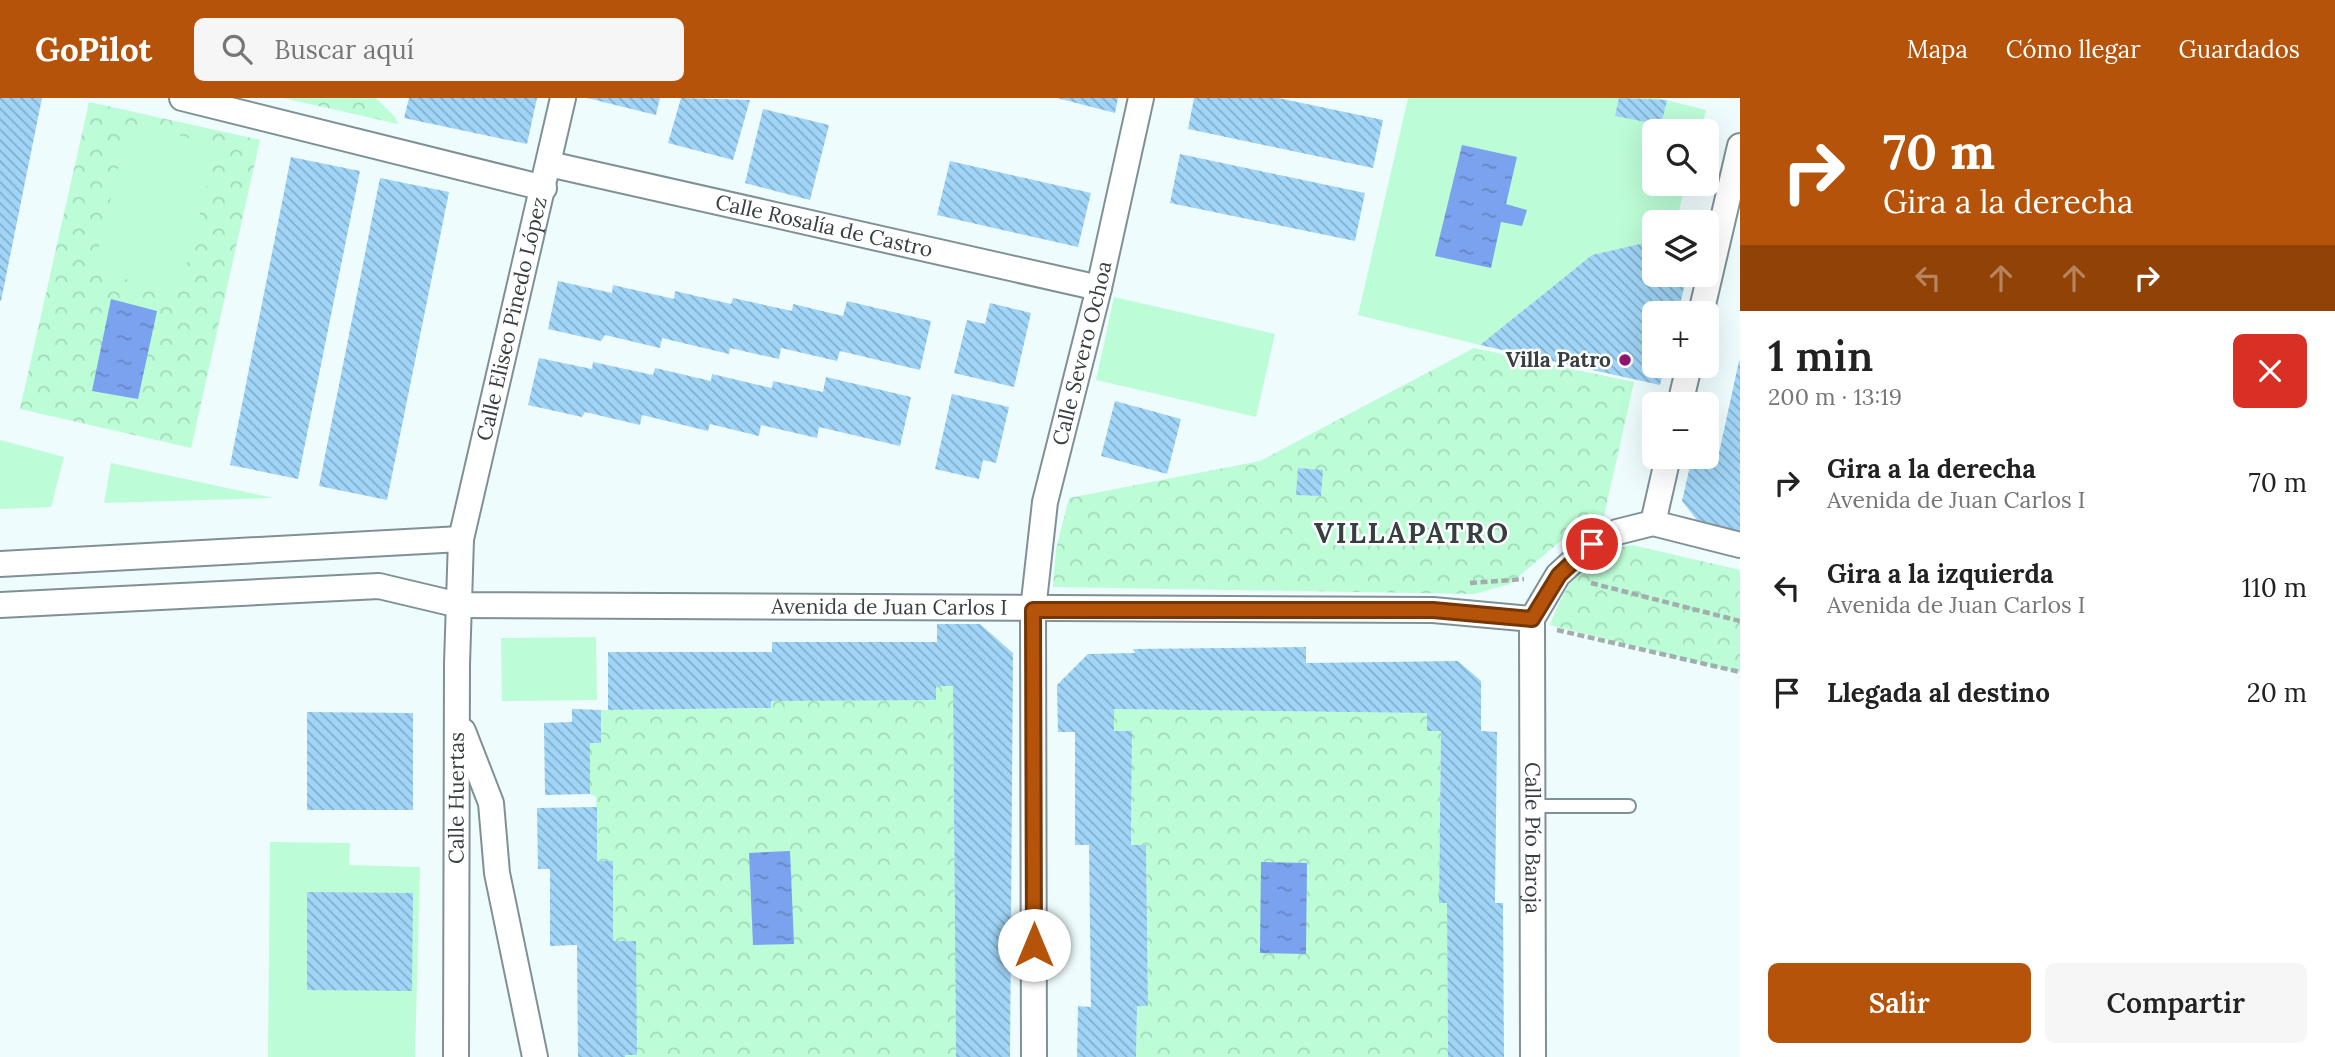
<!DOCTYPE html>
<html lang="es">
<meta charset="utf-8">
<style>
:root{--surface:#fff;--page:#f6f6f6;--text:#222;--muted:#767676;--accent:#b45309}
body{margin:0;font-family:Lora,serif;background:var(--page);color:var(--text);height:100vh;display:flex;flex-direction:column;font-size:26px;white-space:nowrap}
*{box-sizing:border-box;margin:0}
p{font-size:23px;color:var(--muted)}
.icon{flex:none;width:38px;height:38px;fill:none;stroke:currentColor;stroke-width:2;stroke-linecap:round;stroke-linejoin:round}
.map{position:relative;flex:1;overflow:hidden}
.panel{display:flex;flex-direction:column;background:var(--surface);width:595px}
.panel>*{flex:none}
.hud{background:#b45309;color:#fff;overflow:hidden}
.tools{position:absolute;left:1642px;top:21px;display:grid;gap:14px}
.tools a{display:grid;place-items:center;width:77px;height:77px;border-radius:10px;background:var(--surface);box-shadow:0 7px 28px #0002;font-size:35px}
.pin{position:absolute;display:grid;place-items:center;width:60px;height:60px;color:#fff;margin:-30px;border:4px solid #fff;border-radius:50%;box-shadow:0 2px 7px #0007}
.me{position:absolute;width:77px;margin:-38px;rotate:0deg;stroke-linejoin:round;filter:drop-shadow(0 0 5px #0008)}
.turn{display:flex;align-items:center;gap:24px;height:147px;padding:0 28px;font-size:32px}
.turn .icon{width:91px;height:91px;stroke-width:2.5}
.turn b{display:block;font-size:49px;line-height:60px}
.lanes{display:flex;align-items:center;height:66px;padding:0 28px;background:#0003;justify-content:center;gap:35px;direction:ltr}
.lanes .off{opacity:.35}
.round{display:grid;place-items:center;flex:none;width:74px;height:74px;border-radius:10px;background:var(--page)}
.headline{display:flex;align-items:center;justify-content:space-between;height:119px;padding:0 28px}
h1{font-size:42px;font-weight:600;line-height:52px}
.action{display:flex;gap:14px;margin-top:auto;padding:14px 28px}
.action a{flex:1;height:80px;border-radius:10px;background:var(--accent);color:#fff;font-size:28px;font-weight:600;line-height:80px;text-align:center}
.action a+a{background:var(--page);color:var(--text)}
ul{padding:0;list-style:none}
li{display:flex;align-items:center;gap:21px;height:105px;padding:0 28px}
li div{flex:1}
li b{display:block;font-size:26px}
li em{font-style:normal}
header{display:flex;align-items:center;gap:42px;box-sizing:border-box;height:98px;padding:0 35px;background:var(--accent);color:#fff}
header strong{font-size:33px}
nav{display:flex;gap:38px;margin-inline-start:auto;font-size:24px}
.search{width:490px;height:63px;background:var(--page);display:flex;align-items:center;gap:18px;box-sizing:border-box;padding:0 24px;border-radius:10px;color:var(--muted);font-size:26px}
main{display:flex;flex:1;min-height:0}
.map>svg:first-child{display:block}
.park{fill:url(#park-crowns)}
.garden{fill:#bcfcd6}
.water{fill:url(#water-ripples)}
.building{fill:url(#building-back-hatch)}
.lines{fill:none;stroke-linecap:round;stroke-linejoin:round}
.lane-casing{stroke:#7f9195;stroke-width:16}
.street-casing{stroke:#7f9195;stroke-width:28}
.path{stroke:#a2adae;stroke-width:4.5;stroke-dasharray:7 3.5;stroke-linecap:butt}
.lane{stroke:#fff;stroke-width:12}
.street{stroke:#fff;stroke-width:24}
.route-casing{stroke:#753606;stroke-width:18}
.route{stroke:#b45309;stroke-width:12}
.poi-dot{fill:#921570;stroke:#fff;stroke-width:2.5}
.labels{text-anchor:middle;stroke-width:5;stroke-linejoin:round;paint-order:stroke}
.street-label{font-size:21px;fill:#373f40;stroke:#fff}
.poi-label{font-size:21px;font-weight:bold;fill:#373f40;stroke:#fff;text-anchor:end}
.district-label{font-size:28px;font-weight:bold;letter-spacing:2px;fill:#373f40;stroke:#fff}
</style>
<header>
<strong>GoPilot</strong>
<div class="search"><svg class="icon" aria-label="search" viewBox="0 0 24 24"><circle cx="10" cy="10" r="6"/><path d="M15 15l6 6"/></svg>Buscar aquí</div>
<nav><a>Mapa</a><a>Cómo llegar</a><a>Guardados</a></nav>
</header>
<main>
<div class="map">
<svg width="1740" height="959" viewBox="0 0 1740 959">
<defs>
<pattern id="park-crowns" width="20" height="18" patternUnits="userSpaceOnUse" patternTransform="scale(1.75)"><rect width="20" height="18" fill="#bcfcd6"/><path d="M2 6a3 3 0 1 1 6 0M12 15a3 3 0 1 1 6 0" fill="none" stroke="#a2d9b9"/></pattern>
<pattern id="water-ripples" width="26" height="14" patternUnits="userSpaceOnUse" patternTransform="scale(1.75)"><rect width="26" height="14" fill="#7ba2ef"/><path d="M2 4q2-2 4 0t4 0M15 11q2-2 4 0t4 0" fill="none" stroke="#6685c3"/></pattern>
<pattern id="building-back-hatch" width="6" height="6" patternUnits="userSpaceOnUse" patternTransform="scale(1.75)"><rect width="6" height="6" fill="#a0d5f7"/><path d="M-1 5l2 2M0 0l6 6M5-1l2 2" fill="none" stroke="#83aec9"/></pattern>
</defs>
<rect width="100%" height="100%" fill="#effcfe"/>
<g class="park">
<polygon points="283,0 376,0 395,19 398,26"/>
<polygon points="89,4 260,42 191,350 20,311"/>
<polygon points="1474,250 1634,284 1603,422 1570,435 1510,486 1474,496 1053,489 1056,451 1069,400 1260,363"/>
<path d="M1632 447 1740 472V575L1550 527C1560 501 1575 470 1600 455 1608 450 1622 449 1632 447Z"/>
<polygon points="936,588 953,588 956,959 625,959 625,957 637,957 613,843 613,763 597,763 596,699 590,696 590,645 601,644 601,612 770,610 771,603"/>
<polygon points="1114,611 1427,615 1427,633 1441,633 1439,804 1447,805 1448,959 1136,959 1137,908 1148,908 1146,747 1131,747 1132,633 1114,633"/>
</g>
<g class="garden">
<polygon points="1408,0 1658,0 1706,12 1701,33 1654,33 1654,86 1686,86 1676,124 1654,124 1654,144 1592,157 1480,247 1358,217"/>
<polygon points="129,25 217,47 180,195 93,173"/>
<polygon points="1114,199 1275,236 1256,319 1096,282"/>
<polygon points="0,342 64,359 51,409 0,411"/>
<polygon points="111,365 274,400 104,405"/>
<polygon points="596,539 597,602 502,603 501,540"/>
<polygon points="270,744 350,745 349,767 420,769 415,959 268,959"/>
</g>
<g class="water">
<polygon points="1462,47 1517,59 1506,106 1527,112 1522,128 1501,124 1491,170 1435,158"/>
<polygon points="111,201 157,213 138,301 92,293"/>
<polygon points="790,753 794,846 753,847 749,755"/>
<polygon points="1261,764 1307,765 1306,856 1260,855"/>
</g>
<g class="building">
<polygon points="0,0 42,0 1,203 0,203"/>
<polygon points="409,0 537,0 527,46 404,20"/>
<polygon points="587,0 660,0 656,17"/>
<polygon points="681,0 750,2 733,62 668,45"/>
<polygon points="1057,0 1118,0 1115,15"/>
<polygon points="1194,0 1278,0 1383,22 1373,70 1188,31"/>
<polygon points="1619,0 1667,2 1661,27 1615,18"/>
<polygon points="763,11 829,27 810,102 745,85"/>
<polygon points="1180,56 1365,95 1355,143 1170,105"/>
<polygon points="291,59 360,73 298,381 230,367"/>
<polygon points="950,63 1091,95 1078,149 937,117"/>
<polygon points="380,80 449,94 387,402 319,388"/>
<polygon points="1649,144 1654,144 1654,177 1687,177 1678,215 1654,215 1654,268 1665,268 1660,287 1480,247 1592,157"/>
<polygon points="558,183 612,195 613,187 674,201 675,193 731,206 733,200 792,213 793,206 843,218 847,203 931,223 920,272 840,253 837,263 781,250 779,261 730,250 729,256 662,240 660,250 605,237 601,243 548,231"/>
<polygon points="990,205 1031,215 1014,289 954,275 967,222 985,226"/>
<polygon points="539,260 592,271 593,264 653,277 655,270 711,283 712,276 772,290 773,283 823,294 826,279 911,299 900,348 819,329 817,340 761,327 759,338 710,326 708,333 642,317 640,327 585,314 582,319 528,307"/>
<polygon points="1739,263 1740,263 1740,440 1705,432 1682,403 1692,359 1717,364"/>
<polygon points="952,296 1009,309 996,365 983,362 979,381 935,371"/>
<polygon points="1115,303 1181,321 1167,376 1101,358"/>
<polygon points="1298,370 1323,372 1321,398 1296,397"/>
<polygon points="937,526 980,526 1013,555 1010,959 956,959 953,588 936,588 936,602 771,603 771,610 608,612 608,554 772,554 772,544 937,544"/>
<polygon points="1306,549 1306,565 1458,563 1481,583 1481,633 1497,634 1495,805 1503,805 1504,959 1448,959 1447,805 1439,805 1441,633 1427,633 1427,615 1114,611 1114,633 1132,633 1131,747 1146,747 1148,908 1137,908 1136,959 1077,959 1078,908 1091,909 1089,747 1075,747 1075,634 1058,634 1057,587 1088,556 1135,555 1133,551"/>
<polygon points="572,611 601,612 601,645 590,645 590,696 545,697 544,625 572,624"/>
<polygon points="307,614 413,615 413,712 307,712"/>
<polygon points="597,709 597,763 613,763 613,843 636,843 637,957 625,957 625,959 578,959 577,847 550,848 550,771 538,771 537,710"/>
<polygon points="307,794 413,795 412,893 307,892"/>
</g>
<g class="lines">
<g class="lane-casing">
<polyline id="lane" points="1532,708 1629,708"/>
</g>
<g class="street-casing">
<g id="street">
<polyline points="182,0 544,90"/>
<path id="s1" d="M549 66 1099 190"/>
<polyline points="1701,215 1740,48"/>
<polyline points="1680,306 1689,268"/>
<polyline points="1653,425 1668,359"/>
<polyline points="0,466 461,441"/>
<path id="s2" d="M0 507 379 488 459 507 1433 512 1532 521"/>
<path id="s3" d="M1532 521 1533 959"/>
<polyline points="1532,521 1558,477 1592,446 1617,434 1653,425 1740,447"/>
<polyline points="463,633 491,705 497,775 535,959"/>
<path id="s4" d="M456 959 457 566 461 441 563 0"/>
<path id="s5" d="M1034 959 1033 512 1045 404 1099 190 1141 0"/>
</g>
</g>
<g class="path">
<polyline points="1470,485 1524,481"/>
<polyline points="1591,485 1740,523"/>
<polyline points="1557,532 1740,574"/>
</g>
<use href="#lane" class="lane"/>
<use href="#street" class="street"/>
</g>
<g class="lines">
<g class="route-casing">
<polyline id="route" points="1034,847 1033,512 1433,512 1532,521 1559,477 1592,446"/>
</g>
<use href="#route" class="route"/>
</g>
<circle class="poi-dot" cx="1625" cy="262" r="7"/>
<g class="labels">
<g class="street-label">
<text dy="7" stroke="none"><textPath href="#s1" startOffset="282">Calle Rosalía de Castro</textPath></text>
<text dy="7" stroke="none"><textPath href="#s4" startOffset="744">Calle Eliseo Pinedo López</textPath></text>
<text dy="7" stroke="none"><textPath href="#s5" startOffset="709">Calle Severo Ochoa</textPath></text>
<text dy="7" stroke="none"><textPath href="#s2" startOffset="892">Avenida de Juan Carlos I</textPath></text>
<text dy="7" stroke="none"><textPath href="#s4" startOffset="259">Calle Huertas</textPath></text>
<text dy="7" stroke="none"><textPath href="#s3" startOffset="219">Calle Pío Baroja</textPath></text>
</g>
<g class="poi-label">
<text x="1611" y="269">Villa Patro</text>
</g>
<g class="district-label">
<text x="1412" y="445">VILLAPATRO</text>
</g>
</g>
</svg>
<div class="tools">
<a><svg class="icon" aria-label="search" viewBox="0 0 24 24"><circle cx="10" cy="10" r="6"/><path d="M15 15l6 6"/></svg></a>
<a><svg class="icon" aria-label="layers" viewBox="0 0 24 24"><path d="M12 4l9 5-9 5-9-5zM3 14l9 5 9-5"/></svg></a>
<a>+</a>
<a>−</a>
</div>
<div class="pin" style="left:1592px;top:446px;background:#d93025"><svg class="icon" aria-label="arrive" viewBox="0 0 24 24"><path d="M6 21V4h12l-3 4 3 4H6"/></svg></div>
<svg class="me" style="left:1034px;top:847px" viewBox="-20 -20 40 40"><circle r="19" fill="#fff"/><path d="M0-13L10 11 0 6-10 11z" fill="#b45309"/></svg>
</div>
<section class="panel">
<div class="hud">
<div class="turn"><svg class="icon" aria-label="right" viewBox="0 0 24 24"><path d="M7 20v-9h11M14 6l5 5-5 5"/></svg><div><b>70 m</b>Gira a la derecha</div></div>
<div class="lanes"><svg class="icon off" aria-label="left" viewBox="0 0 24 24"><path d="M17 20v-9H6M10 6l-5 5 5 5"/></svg><svg class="icon off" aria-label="ahead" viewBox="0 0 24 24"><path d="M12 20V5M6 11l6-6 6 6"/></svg><svg class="icon off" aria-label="ahead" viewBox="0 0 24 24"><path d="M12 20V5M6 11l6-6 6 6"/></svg><svg class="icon" aria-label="right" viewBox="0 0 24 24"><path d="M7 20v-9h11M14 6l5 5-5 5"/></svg></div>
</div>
<div class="headline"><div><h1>1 min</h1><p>200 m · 13:19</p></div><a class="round" style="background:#d93025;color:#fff"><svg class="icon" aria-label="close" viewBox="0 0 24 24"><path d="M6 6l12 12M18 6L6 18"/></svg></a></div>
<ul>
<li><svg class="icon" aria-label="right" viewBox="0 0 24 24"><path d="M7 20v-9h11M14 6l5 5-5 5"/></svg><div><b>Gira a la derecha</b><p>Avenida de Juan Carlos I</p></div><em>70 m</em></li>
<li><svg class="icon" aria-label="left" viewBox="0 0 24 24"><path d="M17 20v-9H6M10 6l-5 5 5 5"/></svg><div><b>Gira a la izquierda</b><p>Avenida de Juan Carlos I</p></div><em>110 m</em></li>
<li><svg class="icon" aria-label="arrive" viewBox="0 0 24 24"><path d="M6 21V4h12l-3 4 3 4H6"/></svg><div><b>Llegada al destino</b></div><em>20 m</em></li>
</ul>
<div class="action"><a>Salir</a><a>Compartir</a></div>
</section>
</main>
